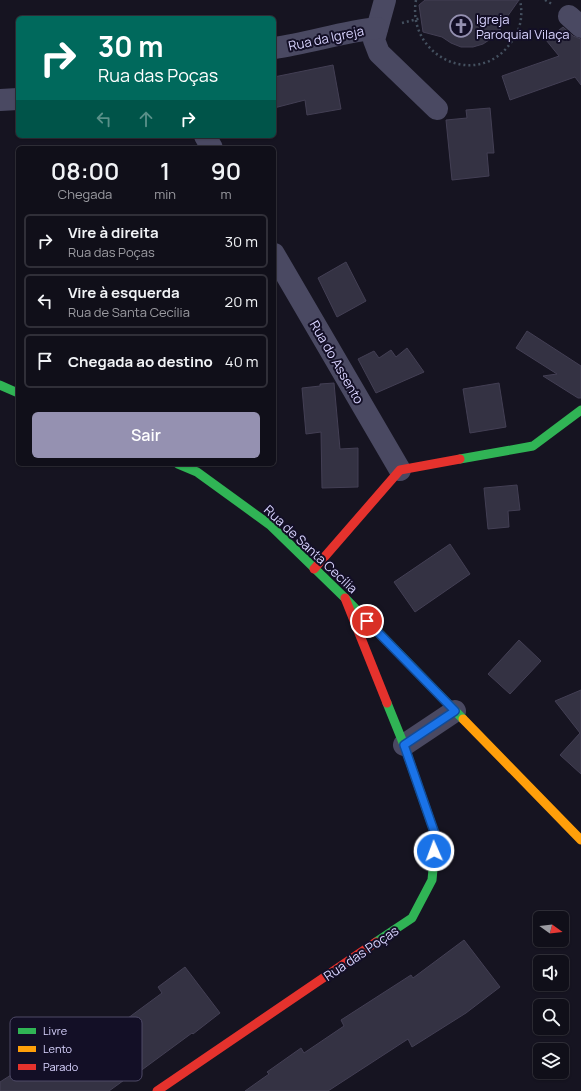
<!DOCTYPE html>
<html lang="pt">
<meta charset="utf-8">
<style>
:root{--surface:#100f19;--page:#1e1d26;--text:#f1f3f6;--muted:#9c9ca2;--line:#302f38;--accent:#9591b1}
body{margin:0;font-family:Manrope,sans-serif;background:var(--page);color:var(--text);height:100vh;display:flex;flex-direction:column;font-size:15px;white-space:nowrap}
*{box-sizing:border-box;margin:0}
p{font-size:13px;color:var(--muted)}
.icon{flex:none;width:22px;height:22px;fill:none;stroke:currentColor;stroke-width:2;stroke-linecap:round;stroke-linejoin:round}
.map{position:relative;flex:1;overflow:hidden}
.sheet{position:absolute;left:16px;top:146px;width:260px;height:320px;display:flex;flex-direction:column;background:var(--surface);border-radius:6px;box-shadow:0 1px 3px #0004,0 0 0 1px var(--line)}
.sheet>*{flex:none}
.hud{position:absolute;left:16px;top:16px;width:260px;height:122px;border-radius:6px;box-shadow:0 1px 3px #0004,0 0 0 1px var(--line);background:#00695c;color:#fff;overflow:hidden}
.needle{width:26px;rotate:105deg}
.controls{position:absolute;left:533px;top:911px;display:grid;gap:8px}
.controls a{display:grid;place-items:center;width:36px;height:36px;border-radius:6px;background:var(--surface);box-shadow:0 1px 3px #0004,0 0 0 1px var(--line);font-size:20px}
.pin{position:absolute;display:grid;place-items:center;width:34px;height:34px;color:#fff;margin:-17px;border:2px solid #fff;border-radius:50%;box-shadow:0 1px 4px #0007}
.me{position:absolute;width:44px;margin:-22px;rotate:358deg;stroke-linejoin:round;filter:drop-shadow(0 0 3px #0008)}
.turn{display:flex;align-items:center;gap:14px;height:84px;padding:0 16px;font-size:18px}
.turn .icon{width:52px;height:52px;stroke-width:2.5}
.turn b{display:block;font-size:28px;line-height:34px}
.lanes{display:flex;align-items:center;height:38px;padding:0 16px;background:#0003;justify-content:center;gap:20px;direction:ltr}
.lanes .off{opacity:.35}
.eta{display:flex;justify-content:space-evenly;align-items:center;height:68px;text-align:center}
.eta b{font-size:24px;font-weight:600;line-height:28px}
.button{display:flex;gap:8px;margin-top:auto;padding:8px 16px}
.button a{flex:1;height:46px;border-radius:6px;background:var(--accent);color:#fff;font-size:16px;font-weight:600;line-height:46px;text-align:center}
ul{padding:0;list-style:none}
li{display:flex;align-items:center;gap:12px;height:54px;margin:0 8px 6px;padding:0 8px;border:2px solid var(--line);border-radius:6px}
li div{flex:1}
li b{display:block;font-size:15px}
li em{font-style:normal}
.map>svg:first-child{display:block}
.building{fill:#343243;stroke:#433f54}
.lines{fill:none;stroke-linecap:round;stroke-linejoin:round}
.path{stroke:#44505f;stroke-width:2.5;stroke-dasharray:2 3;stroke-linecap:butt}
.street{stroke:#4a4962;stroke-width:22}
.fast{stroke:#30b455;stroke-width:9}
.slow{stroke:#ff9f0a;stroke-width:9}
.jam{stroke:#e5322d;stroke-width:9}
.route-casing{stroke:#114b97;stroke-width:10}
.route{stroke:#1a73e8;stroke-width:7}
.labels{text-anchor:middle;stroke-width:4;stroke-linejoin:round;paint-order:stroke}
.poi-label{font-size:13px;fill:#d9d4ff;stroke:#130f26;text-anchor:start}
.street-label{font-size:13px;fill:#d9d4ff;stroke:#130f26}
.key{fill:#130f26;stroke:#4e4a67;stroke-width:1}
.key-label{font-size:11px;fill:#d9d4ff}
</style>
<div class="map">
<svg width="581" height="1091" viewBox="0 0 581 1091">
<rect width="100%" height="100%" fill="#161421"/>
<g class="building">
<polygon points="425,0 519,0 507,17 501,22 500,30 492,38 483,44 473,47 461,47 451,43 442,37 423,32 419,5"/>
<polygon points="563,27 573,36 581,39 581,85 575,77 510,100 502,76 559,56 546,40"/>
<polygon points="333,65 341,109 307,115 305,100 274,108 274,77"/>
<polygon points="490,108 494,153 487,153 489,176 452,180 446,120 467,118 466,110"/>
<polygon points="346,262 366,301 337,317 318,278"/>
<polygon points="527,331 581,366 581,398 578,398 543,376 557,374 516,348"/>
<polygon points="407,348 424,372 376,393 358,359 374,351 379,358 391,350 396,357"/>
<polygon points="334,383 340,449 358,448 358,487 322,488 321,432 306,434 302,388 320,386 320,384"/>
<polygon points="499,383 506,427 470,433 463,389"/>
<polygon points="517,485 520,510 508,511 509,527 488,529 484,488"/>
<polygon points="450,544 470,574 415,612 394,582"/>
<polygon points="519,640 541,661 510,694 488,674"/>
<polygon points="581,690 581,774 560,755 580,733 555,701"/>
<polygon points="464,940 500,987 466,1013 412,1047 408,1039 328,1091 245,1091 269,1074 267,1072 301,1048 304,1053 344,1026 341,1020 411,975 413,978"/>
<polygon points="185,967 220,1013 193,1034 192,1033 139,1072 138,1070 109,1091 0,1091 0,1082 22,1068 31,1080 82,1044 86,1049 162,993 158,987"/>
</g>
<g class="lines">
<g class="path">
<path d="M416 0C406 57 479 91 512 41 521 29 523 15 520 0"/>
<polyline points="545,0 552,4"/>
<polyline points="402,23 421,18"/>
</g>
<g class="street">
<polyline points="385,0 374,40 379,53 437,109"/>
<polyline points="569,16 581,27"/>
<path d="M274 48C309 43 342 32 377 28"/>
<polyline points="0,100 18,99"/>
<polyline points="205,136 212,148"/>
<polyline points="274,254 400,470"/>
<polyline points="404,745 455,711"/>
</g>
<g class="fast">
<polyline points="0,385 18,393"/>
<polyline points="460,459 533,446 581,410"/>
<polyline points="178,464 197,472 270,525 345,598 463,719"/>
<polyline points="376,942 412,918 432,880 436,837 404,745 387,703"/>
</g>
<polyline class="slow" points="463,719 581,840"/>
<g class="jam">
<polyline points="314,569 400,470 460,459"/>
<polyline points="345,598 387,703"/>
<polyline points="157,1091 376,942"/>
</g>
</g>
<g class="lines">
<g class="route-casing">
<polyline id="route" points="367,621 455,711 404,745 436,837 434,851"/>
</g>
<use href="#route" class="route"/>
</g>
<defs>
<g id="church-ring" transform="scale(1.15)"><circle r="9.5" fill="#130f26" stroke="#9591b1" stroke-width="1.5"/><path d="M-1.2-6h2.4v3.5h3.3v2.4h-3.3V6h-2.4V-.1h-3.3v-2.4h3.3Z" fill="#9591b1"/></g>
</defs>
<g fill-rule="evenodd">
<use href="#church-ring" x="461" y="26"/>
</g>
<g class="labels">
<g class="poi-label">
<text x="476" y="24">Igreja<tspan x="476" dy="15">Paroquial Vilaça</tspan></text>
</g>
<g class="street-label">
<text transform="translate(326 38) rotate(-12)" y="5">Rua da Igreja</text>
<text transform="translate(337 362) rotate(60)" y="5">Rua do Assento</text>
<text transform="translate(311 549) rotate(43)" y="5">Rua de Santa Cecília</text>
<text transform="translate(361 953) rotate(-34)" y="5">Rua das Poças</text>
</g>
</g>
<rect x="10" y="1017" width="132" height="64" rx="6" class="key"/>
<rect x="18" y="1028" width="18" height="6" fill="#30b455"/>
<rect x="18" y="1046" width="18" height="6" fill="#ff9f0a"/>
<rect x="18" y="1064" width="18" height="6" fill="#e5322d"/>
<g class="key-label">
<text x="43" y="1035">Livre</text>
<text x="43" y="1053">Lento</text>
<text x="43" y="1071">Parado</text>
</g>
</svg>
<div class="controls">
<a><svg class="needle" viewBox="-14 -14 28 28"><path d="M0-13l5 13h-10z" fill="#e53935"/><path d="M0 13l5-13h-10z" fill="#9c9ca2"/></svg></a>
<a><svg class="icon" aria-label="sound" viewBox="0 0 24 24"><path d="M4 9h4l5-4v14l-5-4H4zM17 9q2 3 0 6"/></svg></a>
<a><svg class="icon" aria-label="search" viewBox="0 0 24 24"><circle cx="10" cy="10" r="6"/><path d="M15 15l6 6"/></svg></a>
<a><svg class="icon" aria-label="layers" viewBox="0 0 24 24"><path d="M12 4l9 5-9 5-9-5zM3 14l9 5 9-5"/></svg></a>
</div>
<div class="pin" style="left:367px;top:621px;background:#d93025"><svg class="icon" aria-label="arrive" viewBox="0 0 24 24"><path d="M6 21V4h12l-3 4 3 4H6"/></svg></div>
<svg class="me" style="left:434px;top:851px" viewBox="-20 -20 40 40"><circle r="17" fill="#1a73e8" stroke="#fff" stroke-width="3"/><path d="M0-11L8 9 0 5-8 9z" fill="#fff"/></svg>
<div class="hud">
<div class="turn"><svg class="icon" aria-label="right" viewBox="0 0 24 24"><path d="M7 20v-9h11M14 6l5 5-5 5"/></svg><div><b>30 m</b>Rua das Poças</div></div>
<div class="lanes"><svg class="icon off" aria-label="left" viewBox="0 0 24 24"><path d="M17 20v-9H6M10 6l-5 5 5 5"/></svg><svg class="icon off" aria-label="ahead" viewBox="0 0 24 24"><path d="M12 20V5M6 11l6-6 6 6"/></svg><svg class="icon" aria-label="right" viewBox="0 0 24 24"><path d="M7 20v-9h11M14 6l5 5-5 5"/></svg></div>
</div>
<section class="sheet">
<div class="eta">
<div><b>08:00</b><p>Chegada</p></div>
<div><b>1</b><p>min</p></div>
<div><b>90</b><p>m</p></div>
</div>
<ul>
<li><svg class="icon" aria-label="right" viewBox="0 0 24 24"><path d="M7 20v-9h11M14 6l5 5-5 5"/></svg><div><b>Vire à direita</b><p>Rua das Poças</p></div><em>30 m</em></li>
<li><svg class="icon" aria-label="left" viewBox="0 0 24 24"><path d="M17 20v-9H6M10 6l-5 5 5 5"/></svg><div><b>Vire à esquerda</b><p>Rua de Santa Cecília</p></div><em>20 m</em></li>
<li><svg class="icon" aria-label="arrive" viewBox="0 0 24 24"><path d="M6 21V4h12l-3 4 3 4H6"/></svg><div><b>Chegada ao destino</b></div><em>40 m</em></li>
</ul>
<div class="button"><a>Sair</a></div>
</section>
</div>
